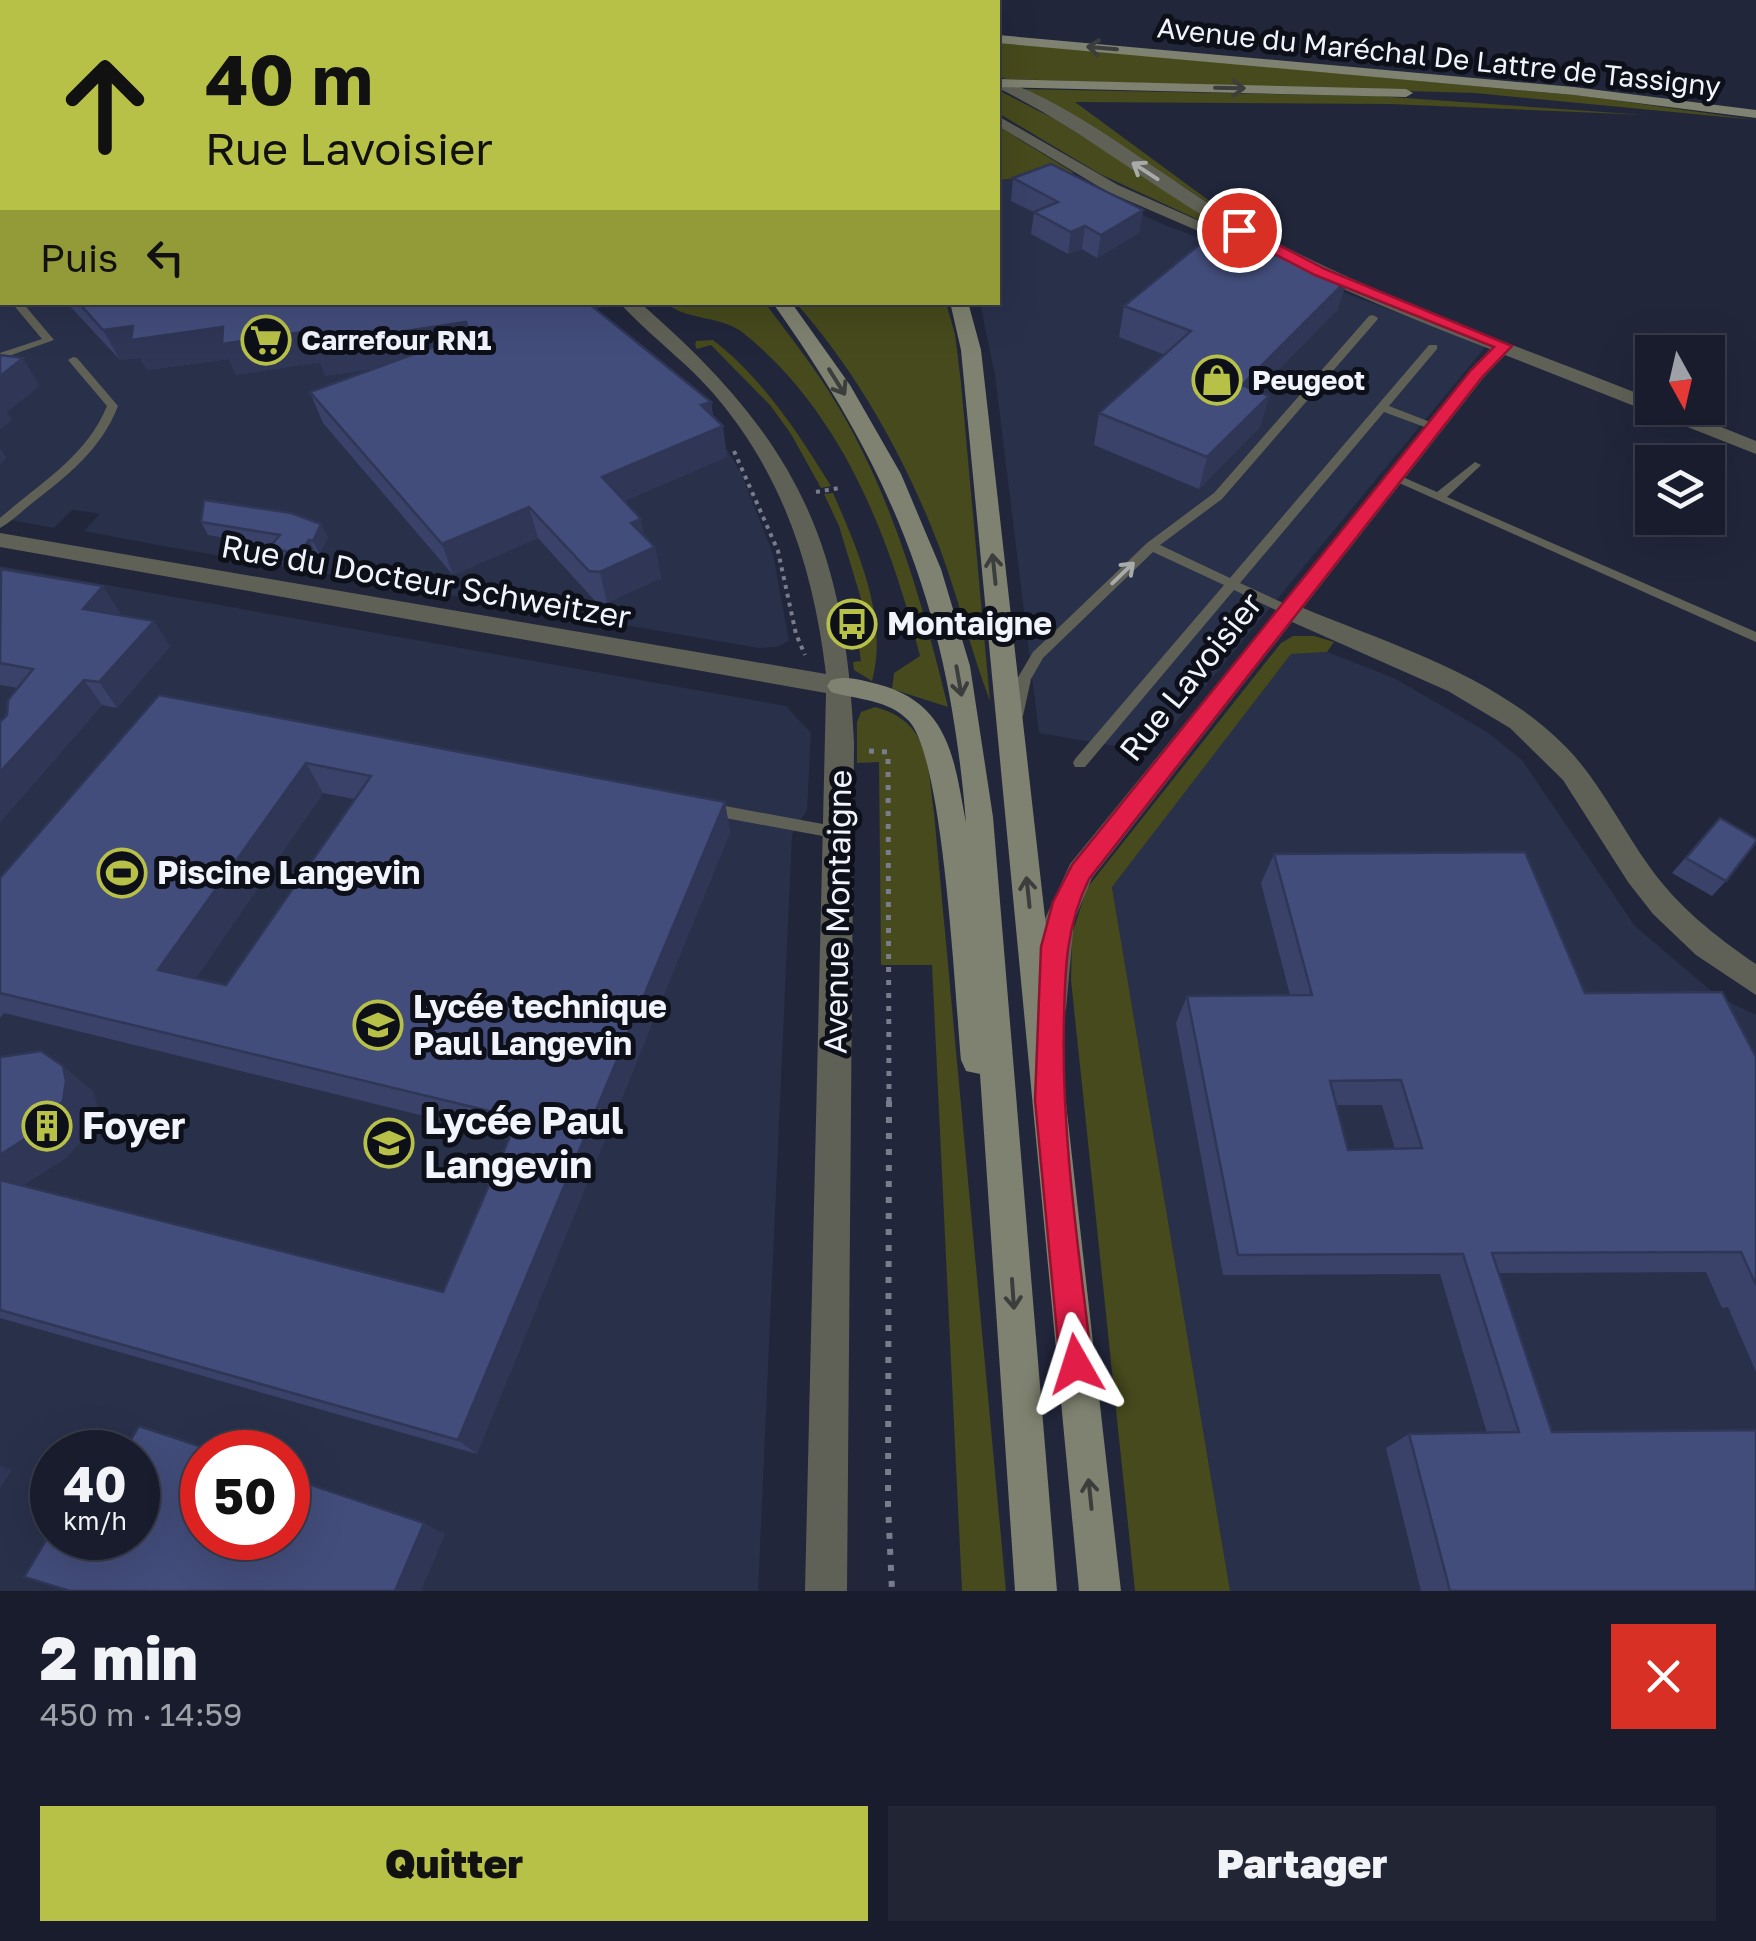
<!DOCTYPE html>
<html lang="fr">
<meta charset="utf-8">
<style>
:root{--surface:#191c2c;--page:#222534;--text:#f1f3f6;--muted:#9fa1a9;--line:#373a48;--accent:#b8c147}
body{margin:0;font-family:"Golos Text",sans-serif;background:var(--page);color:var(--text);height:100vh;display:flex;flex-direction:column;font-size:38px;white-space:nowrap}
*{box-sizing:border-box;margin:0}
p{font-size:32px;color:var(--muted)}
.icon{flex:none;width:55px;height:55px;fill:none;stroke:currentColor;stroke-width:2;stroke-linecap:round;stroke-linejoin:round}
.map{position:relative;height:1591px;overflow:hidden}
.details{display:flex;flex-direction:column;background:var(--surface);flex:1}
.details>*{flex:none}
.hud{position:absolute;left:0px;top:0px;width:1000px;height:305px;box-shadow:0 10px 40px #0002,0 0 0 2px var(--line);background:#b8c147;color:#111;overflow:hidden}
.needle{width:65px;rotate:172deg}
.fabs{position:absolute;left:1635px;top:335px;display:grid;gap:20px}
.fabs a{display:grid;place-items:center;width:90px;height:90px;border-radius:0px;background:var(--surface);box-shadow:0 10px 40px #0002,0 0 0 2px var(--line);font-size:50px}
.speed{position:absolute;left:30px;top:1430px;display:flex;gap:20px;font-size:50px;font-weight:700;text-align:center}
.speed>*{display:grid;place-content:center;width:130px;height:130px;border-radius:50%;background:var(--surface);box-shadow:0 10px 40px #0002,0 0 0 2px var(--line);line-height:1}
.speed small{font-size:25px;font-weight:400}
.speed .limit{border:15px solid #d22;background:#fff;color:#111}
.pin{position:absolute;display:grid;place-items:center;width:85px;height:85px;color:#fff;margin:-42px;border:5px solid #fff;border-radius:50%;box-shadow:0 2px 10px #0007}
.me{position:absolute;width:110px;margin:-55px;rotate:354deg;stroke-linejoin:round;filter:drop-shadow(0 0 8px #0008)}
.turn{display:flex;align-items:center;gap:35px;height:210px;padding:0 40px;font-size:45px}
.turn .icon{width:130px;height:130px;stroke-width:2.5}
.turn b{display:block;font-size:70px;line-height:85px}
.then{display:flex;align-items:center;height:95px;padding:0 40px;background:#0003;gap:20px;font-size:38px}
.round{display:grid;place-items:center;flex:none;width:105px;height:105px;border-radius:0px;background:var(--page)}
.head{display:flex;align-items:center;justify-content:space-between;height:170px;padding:0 40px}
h1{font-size:60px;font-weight:800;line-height:75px}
.cta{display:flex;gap:20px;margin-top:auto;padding:20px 40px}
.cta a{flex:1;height:115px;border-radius:0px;background:var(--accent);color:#111;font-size:40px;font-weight:800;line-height:115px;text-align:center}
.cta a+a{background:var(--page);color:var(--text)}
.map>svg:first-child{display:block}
.built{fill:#29304a;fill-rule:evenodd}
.green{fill:#464a1c}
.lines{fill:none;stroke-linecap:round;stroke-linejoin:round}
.path-far2{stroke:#787c8c;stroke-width:4;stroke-dasharray:4 5;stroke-linecap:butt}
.path-far1{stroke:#787c8c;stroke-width:5;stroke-dasharray:5 8;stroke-linecap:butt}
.path{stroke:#787c8c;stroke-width:6;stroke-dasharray:6 10;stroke-linecap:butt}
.service{fill:#606156;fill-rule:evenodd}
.minor{fill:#606156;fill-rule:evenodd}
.secondary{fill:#7f8270;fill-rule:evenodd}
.wall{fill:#3a426a;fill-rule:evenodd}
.shaded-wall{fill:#2f3656}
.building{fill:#434d7b;stroke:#2f3656;stroke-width:2.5;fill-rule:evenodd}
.oneway{stroke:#3b3e3c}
.oneway2{stroke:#a9aaaa}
.route{fill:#e11d48;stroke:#92132f;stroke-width:2.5}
.labels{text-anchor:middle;stroke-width:10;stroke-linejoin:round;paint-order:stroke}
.far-street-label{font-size:28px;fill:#f2f4fd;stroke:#0d1019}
.far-poi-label{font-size:28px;font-weight:bold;fill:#f2f4fd;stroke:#0d1019;text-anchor:start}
.street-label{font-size:32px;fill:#f2f4fd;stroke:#0d1019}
.poi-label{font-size:32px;font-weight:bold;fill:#f2f4fd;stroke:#0d1019;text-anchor:start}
.near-poi-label{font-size:38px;font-weight:bold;fill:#f2f4fd;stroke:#0d1019;text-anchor:start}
</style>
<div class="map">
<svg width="1756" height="1591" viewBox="0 0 1756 1591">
<rect width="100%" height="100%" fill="#21263b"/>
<g class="built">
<polygon points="0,0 360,0 2,2 2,302 612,303 597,309 674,379 720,438 741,473 773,554 789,641 777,647 759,648 163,546 84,531 100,514 90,512 72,510 54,528 0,518"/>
<polygon points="1059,175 1162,224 1486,346 1151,752 1039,733 995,375 980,303 998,302 998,180"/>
<path d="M0 566 786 706 811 733 807 810 792 834 758 1591H0ZM52 1452H138V1538H52ZM202 1452H288V1538H202Z"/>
<polygon points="1327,652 1394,678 1487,732 1522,760 1635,926 1717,996 1756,1015 1756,1591 1230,1591 1112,886 1291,654"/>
</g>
<g class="green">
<polygon points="998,42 1584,96 1756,120 1475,93 1006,79 998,76"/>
<polygon points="1020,89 1377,96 1646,115 1389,104 1075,102 1234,219 1068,114"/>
<polygon points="998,90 1058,121 1222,226 1216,228 1100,174 998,113"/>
<polygon points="998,126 1074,173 998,180"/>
<path d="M665 303H765C786 331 809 360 828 390 890 487 921 597 948 707L892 689 894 673 920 656C889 535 842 412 742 332 721 316 689 321 665 303Z"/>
<path d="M796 303H946L955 334 961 383 990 701C968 643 955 583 931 526 899 447 852 366 796 303Z"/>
<path d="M713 340C764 380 797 431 831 486L821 488 791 434 770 405 711 345 697 349 695 345 696 341Z"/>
<path d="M833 493C857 548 889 619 872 681L854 670 853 662 861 661 853 604 862 602 839 526 824 494Z"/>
<polygon points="1293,636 1314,636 1334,642 1327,652 1291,654 1112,887 1230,1591 1135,1591 1071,980 1072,934 1087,888 1281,643"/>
<path d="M875 707C931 722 927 765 934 813L1006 1591H962L932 965H881L879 762 857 763V722L861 712Z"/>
</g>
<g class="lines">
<g class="path-far2">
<polyline points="734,451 778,551 796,634 805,655"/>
<polyline points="816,492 839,488"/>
</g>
<polyline class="path-far1" points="869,751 888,752 889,1103"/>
<polyline class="path" points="889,1101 888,1505 892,1591"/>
<g class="service">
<polygon points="118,0 144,0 147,2 115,2"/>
<polygon points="2,224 2,230 0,231 0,225"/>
<polygon points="0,281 2,282 2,290 0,289"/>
<polygon points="11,302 22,302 54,340 0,359 0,353 42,339"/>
<polygon points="1373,315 1378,318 1377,320 1222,499 1160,545 1230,578 1429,345 1437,345 1437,349 1389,406 1438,425 1438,429 1430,429 1384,412 1240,583 1294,608 1296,611 1294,614 1284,614 1234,590 1085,767 1075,767 1073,763 1075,759 1224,585 1153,552 1043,658 1031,679 1023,716 1016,721 1011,720 1009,716 1017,679 1033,652 1147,543 1214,493 1369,316"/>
<path d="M73 357 77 358 118 406C101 450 67 476 31 504 21 512 11 522 0 528V518C40 483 86 457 107 406L68 360Z"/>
<polygon points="1475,462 1481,465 1479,467 1447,497 1756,632 1756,642 1388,478 1394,474 1398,475 1437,492"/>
<polygon points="709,803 839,827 844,829 847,833 844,837 839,839 709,815 704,813 701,809 704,805"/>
</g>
<g class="minor">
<path d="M998 79C1085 107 1176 190 1260 234 1387 301 1520 347 1652 399V408H1674L1756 441V454L1505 355 1484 377 1303 608C1392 645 1497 676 1566 747 1600 782 1621 827 1649 866 1677 906 1716 937 1756 964V995L1696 955 1653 914 1628 882 1563 780 1510 728 1448 691 1292 622 1092 878 1074 921 1066 1009 1061 1019 1050 1023 1039 1019 1034 1009 1044 921 1070 864 1490 349C1395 312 1299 274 1212 221 1140 178 1074 125 998 88Z"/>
<polygon points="998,116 1118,185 1233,236 1219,240 1106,191 998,126"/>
<path d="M619 302H639C795 437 845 539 854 743L847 1591H805L826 693 0 547V533L826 674C814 573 785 479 718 399 689 363 650 337 619 302Z"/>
</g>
<g class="secondary">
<polygon points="183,0 207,0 208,2 184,2"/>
<polygon points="449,0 482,0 483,2 450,2"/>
<polygon points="555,0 602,0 603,2 556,2"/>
<polygon points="998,35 1574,87 1756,110 1756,118 1574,95 998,43"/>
<polygon points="998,79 1406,89 1413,93 1406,97 998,87"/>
<path d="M772 302H791L850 385 901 474 941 569 970 666 993 817 1057 1591H1015L980 1074 966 1071 961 1060C955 998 944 759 909 721 888 699 858 700 831 692L827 686 831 680C846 675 862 680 877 684 950 703 954 759 966 823 949 612 895 474 772 302Z"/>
<polygon points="950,302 968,302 981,350 1121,1591 1079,1591 961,350"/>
</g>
</g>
<g class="wall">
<polygon points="0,14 2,14 2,196 0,195"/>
<polygon points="1013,178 1143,210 1139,233 1097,258 1082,249 1068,254 1031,234 1034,212 1011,201"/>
<polygon points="66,302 587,302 711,402 713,416 727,457 624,501 644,535 655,547 661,578 607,603 596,602 538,538 453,575 323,423 310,392 377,368 325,376 320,362 236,375 229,359 147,370 140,358 120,360"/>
<polygon points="1124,306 1338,309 1258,391 1269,396 1260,427 1199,489 1094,445 1099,413 1165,355 1119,337"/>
<polygon points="201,522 328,537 320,554 316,553 306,567 276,562 269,548 271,546 208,535"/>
<polygon points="0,570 120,612 118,614 170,646 117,708 102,705 0,822 0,722 7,715 18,688 0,685"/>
<path d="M159 695 725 802 730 832 477 1454 0 1318V1057L93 1091 97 1106 94 1126 67 1157 22 1186 443 1292 510 1137 4 1013 0 1018V878ZM323 793 354 799 226 985 196 978Z"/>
<polygon points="1720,818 1726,881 1712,896 1672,873"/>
<path d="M1274 854 1585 993 1756 1057V1372L1728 1307 1722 1308 1706 1272 1499 1273 1552 1432 1756 1591H1421L1386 1448 1409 1434 1487 1433 1440 1274 1223 1275 1176 1023 1187 996 1290 995 1261 883ZM1336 1105H1382L1395 1149 1348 1150Z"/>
</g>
<g class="shaded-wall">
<polygon points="1143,210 1139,233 1097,258 1101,235"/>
<polygon points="1085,226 1082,249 1068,254 1071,232"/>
<polygon points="1348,279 1338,309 1233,417 1242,385"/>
<polygon points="466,322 474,352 325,376 320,362 236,375 229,359 147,370 140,358 120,360 103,330 133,326 315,330"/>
<polygon points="23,358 40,386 7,412 12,420 0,430 0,376"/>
<polygon points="1269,396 1260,427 1199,489 1207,457"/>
<polygon points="711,402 714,430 723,426 727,457 609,508 602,477 701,405"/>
<polygon points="0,448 7,458 0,464"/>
<polygon points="529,507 538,538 453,575 442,544"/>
<polygon points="641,519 647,550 631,523"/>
<polygon points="321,524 328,537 320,554 313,541"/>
<polygon points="309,540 316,553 306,567 299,554"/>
<polygon points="655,547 661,578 607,603 600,572"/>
<polygon points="103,586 120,612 101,634 83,609"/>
<polygon points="154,621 170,646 117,708 99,682"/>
<polygon points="84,680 102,705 0,822 0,772"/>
<polygon points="306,763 323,793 183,997 158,970"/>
<polygon points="725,802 730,832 477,1454 458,1440"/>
<polygon points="63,1066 93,1091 97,1106 94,1126 67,1157 7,1196 0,1192 0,1155"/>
<polygon points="0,1466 12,1470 0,1488"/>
<polygon points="424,1523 445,1534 421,1591 395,1591"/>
</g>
<g class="building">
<polygon points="77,0 119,0 114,2 71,2"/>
<polygon points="0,14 2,14 2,66 0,67"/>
<polygon points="0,79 2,80 2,169 0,169"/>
<polygon points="1051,164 1143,210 1101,235 1085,226 1071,232 1034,212 1058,202 1013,178"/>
<polygon points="1205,240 1259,258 1266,252 1348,279 1242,385 1269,396 1207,457 1099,413 1191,331 1124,306"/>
<polygon points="78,302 587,302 711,402 701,405 723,426 602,477 641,519 631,523 655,547 600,572 589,571 529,507 442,544 310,392 469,334 466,322 313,345 315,330 222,344 223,327 131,340 133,326 103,330"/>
<polygon points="0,355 23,358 0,376"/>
<polygon points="204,500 291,513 321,524 313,541 309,540 299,554 269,548 280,535 201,522"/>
<polygon points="1,569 103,586 83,609 154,621 99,682 84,680 0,772 0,722 7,715 8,700 33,669 0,663"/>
<path d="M159 695 725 802 458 1440 0 1310V1180L443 1292 518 1118 0 993V878ZM306 763 371 776 226 985 158 970Z"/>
<polygon points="1720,818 1756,839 1756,842 1726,881 1686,858"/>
<path d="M1525 852 1585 993 1722 992 1756 1057V1285L1741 1252 1492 1253 1552 1432 1756 1430V1591H1450L1409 1434 1519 1432 1463 1254 1238 1255 1187 996 1312 995 1274 854ZM1401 1080 1422 1148 1348 1150 1330 1081Z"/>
<polygon points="41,1051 63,1066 66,1081 63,1101 34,1133 0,1155 0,1057"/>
<polygon points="139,1426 217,1452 202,1452 202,1538 288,1538 288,1477 424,1523 395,1591 70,1591 24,1577 52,1530 52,1538 138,1538 138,1452 123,1452"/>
</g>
<defs><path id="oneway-shaft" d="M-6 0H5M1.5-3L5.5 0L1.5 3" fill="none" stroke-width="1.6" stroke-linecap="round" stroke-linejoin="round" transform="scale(2.5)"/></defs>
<g class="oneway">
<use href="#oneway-shaft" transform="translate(1102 48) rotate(-175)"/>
<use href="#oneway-shaft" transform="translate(1230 88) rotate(1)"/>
<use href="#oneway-shaft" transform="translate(837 382) rotate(58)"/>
<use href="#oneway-shaft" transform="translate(994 569) rotate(-96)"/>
<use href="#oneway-shaft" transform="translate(959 681) rotate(80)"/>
<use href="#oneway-shaft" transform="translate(1028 892) rotate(-96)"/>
<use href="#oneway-shaft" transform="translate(1013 1294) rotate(86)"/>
<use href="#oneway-shaft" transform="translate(1090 1494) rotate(-96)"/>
</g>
<g class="oneway2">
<use href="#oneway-shaft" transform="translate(1145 171) rotate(-147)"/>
<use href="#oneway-shaft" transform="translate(1123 573) rotate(-44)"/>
</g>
<path class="route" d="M1234 227H1244L1325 269 1512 346 1483 376 1089 879C1066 925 1065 970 1064 1020 1061 1136 1079 1250 1092 1364L1087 1375 1076 1380 1065 1375 1060 1364 1035 1100 1041 947 1053 902 1072 865 1471 370 1494 347 1315 275 1234 233Z"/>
<defs>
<g id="supermarket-ring" transform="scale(2.5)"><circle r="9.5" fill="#0d1019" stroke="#b8c147" stroke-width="1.5"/><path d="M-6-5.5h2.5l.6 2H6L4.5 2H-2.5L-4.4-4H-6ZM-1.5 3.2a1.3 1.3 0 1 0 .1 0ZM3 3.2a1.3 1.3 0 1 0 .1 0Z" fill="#b8c147"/></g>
<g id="shop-ring" transform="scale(2.5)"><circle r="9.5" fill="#0d1019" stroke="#b8c147" stroke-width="1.5"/><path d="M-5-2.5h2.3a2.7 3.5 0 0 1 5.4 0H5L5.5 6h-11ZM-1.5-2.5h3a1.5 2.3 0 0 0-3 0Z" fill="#b8c147"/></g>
<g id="bus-ring" transform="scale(2.5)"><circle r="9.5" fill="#0d1019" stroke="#b8c147" stroke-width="1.5"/><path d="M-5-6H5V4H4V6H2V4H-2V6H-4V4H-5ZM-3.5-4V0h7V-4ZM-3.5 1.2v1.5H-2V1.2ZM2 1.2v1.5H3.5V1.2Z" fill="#b8c147"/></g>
<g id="stadium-ring" transform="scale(2.5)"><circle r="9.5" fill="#0d1019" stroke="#b8c147" stroke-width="1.5"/><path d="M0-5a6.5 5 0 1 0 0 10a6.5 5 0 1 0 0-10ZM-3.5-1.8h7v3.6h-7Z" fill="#b8c147"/></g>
<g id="school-ring" transform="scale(2.5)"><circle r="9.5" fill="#0d1019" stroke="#b8c147" stroke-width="1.5"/><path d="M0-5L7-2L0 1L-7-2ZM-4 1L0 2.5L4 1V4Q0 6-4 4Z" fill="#b8c147"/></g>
<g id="building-ring" transform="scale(2.5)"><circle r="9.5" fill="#0d1019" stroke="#b8c147" stroke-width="1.5"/><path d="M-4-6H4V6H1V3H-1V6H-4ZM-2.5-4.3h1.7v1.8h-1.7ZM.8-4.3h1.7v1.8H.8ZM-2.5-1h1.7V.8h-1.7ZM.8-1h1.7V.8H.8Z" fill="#b8c147"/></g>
</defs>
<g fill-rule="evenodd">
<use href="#supermarket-ring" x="266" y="340"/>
<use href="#shop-ring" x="1217" y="380"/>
<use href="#bus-ring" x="852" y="624"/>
<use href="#stadium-ring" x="122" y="873"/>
<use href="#school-ring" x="378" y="1025"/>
<use href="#building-ring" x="47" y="1126"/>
<use href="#school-ring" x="389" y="1143"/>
</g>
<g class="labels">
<g class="far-street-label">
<text transform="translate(1439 57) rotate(6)" y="10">Avenue du Maréchal De Lattre de Tassigny</text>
</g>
<g class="far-poi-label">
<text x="301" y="350">Carrefour RN1</text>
<text x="1252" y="390">Peugeot</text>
</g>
<g class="street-label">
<text transform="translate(426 582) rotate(10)" y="11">Rue du Docteur Schweitzer</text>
<text transform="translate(1191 677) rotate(-51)" y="11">Rue Lavoisier</text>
<text transform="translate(838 912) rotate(-89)" y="11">Avenue Montaigne</text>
</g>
<g class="poi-label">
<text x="887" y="635">Montaigne</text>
<text x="157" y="884">Piscine Langevin</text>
<text x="413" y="1018">Lycée technique<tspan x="413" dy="37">Paul Langevin</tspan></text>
</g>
<g class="near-poi-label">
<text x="424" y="1134">Lycée Paul<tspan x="424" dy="44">Langevin</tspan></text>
<text x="82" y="1139">Foyer</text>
</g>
</g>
</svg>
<div class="fabs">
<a><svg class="needle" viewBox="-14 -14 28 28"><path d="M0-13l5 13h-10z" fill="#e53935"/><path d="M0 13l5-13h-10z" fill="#9fa1a9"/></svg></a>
<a><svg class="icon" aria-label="layers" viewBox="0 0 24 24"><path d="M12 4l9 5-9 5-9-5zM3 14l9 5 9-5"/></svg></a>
</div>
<div class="speed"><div>40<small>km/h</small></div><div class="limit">50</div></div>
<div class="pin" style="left:1239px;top:230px;background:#d93025"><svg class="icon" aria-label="arrive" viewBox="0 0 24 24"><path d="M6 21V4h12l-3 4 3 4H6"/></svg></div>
<svg class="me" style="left:1076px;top:1364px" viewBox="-20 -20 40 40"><path d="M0-17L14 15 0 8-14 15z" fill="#e11d48" stroke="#fff" stroke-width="4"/></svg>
<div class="hud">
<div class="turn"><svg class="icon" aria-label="ahead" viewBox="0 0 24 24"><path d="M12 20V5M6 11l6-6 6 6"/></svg><div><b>40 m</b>Rue Lavoisier</div></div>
<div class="then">Puis<svg class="icon" aria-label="left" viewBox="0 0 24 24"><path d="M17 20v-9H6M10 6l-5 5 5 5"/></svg></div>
</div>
</div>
<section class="details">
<div class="head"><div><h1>2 min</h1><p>450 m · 14:59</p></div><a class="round" style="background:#d93025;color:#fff"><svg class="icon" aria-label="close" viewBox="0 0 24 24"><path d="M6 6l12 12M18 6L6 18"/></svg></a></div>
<div class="cta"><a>Quitter</a><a>Partager</a></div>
</section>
